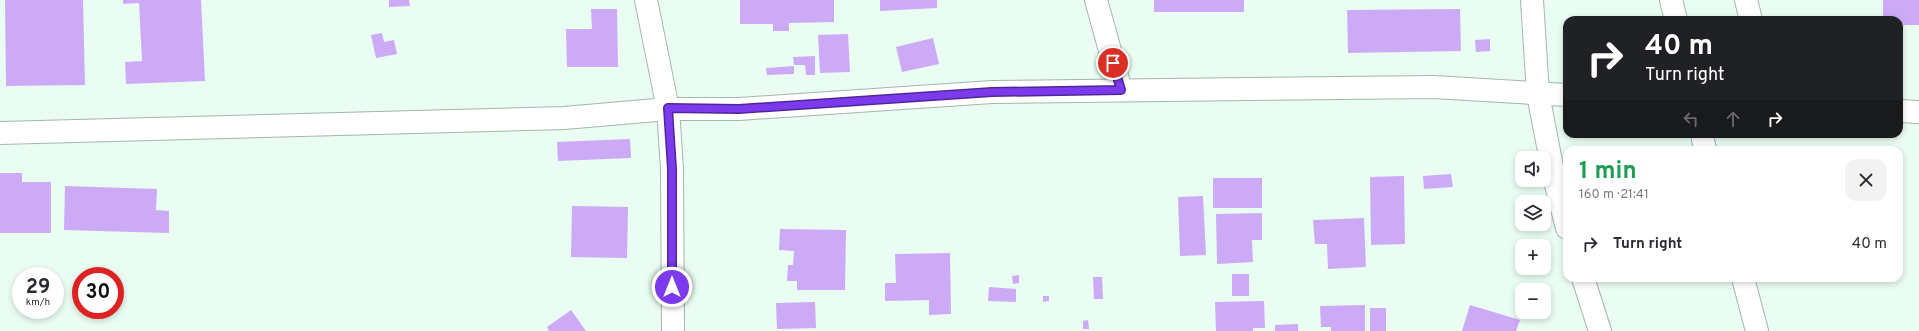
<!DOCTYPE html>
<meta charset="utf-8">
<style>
:root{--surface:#fff;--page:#f2f2f3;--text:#2b2b33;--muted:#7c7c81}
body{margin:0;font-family:Overpass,sans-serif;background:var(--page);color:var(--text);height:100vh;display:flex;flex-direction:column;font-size:15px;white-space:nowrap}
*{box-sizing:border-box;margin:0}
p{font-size:13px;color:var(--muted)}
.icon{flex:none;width:22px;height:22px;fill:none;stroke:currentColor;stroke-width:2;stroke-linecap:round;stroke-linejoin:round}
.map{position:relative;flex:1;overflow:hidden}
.details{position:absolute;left:1563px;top:146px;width:340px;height:136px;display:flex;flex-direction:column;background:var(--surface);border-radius:12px;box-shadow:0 2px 6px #0003}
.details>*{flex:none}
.top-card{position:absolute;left:1563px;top:16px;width:340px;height:122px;border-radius:12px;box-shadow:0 2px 6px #0003;background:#202124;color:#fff;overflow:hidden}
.fabs{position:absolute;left:1515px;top:151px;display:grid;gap:8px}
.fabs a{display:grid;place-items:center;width:36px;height:36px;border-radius:8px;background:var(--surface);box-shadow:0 2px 6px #0003;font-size:20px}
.speed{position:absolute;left:12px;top:267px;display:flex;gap:8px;font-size:20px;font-weight:700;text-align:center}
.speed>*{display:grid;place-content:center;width:52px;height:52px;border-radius:50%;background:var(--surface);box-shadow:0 2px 6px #0003;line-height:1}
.speed small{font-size:10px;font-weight:400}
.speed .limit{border:6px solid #d22;background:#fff;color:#111}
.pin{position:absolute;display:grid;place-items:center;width:34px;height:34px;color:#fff;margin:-17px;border:2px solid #fff;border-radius:50%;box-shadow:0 1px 4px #0007}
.me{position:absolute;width:44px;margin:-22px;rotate:0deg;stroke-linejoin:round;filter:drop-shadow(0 0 3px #0008)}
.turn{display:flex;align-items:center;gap:14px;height:84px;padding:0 16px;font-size:18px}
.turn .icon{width:52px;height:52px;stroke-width:2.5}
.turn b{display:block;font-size:28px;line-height:34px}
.lanes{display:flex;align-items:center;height:38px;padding:0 16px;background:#0003;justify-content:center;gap:20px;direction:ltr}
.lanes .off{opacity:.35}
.round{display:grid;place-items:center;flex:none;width:42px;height:42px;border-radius:12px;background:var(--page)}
.head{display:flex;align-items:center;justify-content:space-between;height:68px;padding:0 16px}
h1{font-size:24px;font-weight:700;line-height:30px;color:#1e9e55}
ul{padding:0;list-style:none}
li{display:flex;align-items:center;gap:12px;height:60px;padding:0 16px}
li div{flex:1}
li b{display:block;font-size:15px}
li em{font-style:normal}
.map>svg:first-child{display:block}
.building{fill:#ccaaf6}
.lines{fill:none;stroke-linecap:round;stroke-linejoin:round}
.minor-casing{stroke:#a3b6ac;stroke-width:24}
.minor{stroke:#fff;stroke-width:22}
.route-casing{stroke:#51269a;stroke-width:10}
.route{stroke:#7c3aed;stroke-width:7}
</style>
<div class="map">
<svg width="1919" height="331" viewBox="0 0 1919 331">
<rect width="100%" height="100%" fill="#eafdf2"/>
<g class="building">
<polygon points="5,0 83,0 85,85 6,86"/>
<polygon points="123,0 201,0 205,81 126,84 125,62 142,61 139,3 123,4"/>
<polygon points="389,0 409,0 410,6 389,7"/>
<polygon points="740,0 834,0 834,22 789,23 789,31 773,31 773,24 740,24"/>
<polygon points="880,0 937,0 937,8 880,11"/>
<rect x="1154" y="0" width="90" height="12"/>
<polygon points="1883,0 1919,0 1919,25 1899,25 1899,20 1883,20"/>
<polygon points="591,9 617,9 618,67 567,67 566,29 592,29"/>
<polygon points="1460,9 1461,51 1348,53 1347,10"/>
<polygon points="382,33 384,42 394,40 397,54 376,58 371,35"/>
<polygon points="848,34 850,72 820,73 818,35"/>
<polygon points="933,38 939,64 902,72 896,47"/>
<polygon points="1490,39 1490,51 1476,52 1475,40"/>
<polygon points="815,56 815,75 806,75 805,65 794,65 793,57"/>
<polygon points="794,66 794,74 767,75 766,68"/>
<polygon points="630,139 631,158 558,161 557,142"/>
<polygon points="0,173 22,173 22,182 51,182 51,233 0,233"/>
<polygon points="1451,174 1453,187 1424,189 1423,176"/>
<polygon points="1404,176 1405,244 1371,245 1370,177"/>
<rect x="1213" y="178" width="49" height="30"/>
<polygon points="65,186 157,189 156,210 169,211 169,233 64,230"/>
<polygon points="1203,196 1206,255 1180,256 1178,197"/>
<polygon points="572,206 628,207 627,258 571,257"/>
<polygon points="1262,213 1262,240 1252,240 1253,262 1217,264 1216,214"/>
<polygon points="1364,218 1366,267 1328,269 1327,244 1315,244 1313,220"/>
<polygon points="780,229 846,230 845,290 797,290 797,281 787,281 788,265 793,265 794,251 779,250"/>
<polygon points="950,253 951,314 929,315 929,300 885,301 885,283 896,283 895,254"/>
<rect x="1232" y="274" width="17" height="22"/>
<polygon points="1019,275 1019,283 1013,284 1012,276"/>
<polygon points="1093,277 1102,277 1103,299 1094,299"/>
<polygon points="989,287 1016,289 1016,302 988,301"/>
<polygon points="1043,296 1049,296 1049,301 1043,302"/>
<polygon points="1264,301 1265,328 1253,328 1253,331 1216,331 1215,302"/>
<polygon points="815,302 816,328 777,329 776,303"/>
<polygon points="1365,305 1365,331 1331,331 1331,327 1321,327 1320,306"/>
<polygon points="1470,305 1520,320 1516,331 1462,331"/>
<rect x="1370" y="308" width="16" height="23"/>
<polygon points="571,310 586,331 549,331 547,327"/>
<polygon points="1088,320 1089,329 1083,329 1083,321"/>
<polygon points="1298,324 1298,331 1275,331 1275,325"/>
</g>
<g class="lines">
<g class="minor-casing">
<g id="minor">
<polyline points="646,0 668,109 672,169 673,331"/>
<polyline points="1096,0 1121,90"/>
<polyline points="1532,0 1538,94 1554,177 1567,228"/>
<polyline points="1671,0 1676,20"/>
<polyline points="1746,0 1751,20"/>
<polyline points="1899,111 1919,112"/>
<polyline points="0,133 564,118 668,109 739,109 992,92 1434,87 1567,95"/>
<polyline points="1702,134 1705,150"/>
<polyline points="1583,278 1600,331"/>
<polyline points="1743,278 1757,331"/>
</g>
</g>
<use href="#minor" class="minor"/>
</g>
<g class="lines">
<g class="route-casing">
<polyline id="route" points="672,287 672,169 668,108 739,109 992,92 1121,90 1113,63"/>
</g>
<use href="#route" class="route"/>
</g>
</svg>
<div class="fabs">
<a><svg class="icon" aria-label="sound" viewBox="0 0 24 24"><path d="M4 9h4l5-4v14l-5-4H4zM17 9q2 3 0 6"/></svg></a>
<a><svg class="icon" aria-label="layers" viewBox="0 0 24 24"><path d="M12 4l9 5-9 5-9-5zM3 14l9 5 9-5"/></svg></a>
<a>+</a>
<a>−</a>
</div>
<div class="speed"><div>29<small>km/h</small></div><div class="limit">30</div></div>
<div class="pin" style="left:1113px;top:63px;background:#d93025"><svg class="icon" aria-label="arrive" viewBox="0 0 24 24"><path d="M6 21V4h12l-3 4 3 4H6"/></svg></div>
<svg class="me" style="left:672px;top:287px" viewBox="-20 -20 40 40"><circle r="17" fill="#7c3aed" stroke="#fff" stroke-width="3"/><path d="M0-11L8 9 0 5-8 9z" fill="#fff"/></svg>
<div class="top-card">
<div class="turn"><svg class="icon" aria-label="right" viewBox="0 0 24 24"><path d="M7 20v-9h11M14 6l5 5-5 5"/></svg><div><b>40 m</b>Turn right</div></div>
<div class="lanes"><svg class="icon off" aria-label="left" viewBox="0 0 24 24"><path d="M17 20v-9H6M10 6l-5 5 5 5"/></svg><svg class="icon off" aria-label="ahead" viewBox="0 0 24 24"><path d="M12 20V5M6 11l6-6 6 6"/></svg><svg class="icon" aria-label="right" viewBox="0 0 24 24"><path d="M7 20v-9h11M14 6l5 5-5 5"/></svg></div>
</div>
<section class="details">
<div class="head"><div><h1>1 min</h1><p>160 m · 21:41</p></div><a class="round"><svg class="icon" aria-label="close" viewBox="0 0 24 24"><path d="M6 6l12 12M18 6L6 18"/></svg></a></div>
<ul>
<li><svg class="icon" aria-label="right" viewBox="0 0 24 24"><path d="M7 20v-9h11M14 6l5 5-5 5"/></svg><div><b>Turn right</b></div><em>40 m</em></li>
</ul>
</section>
</div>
